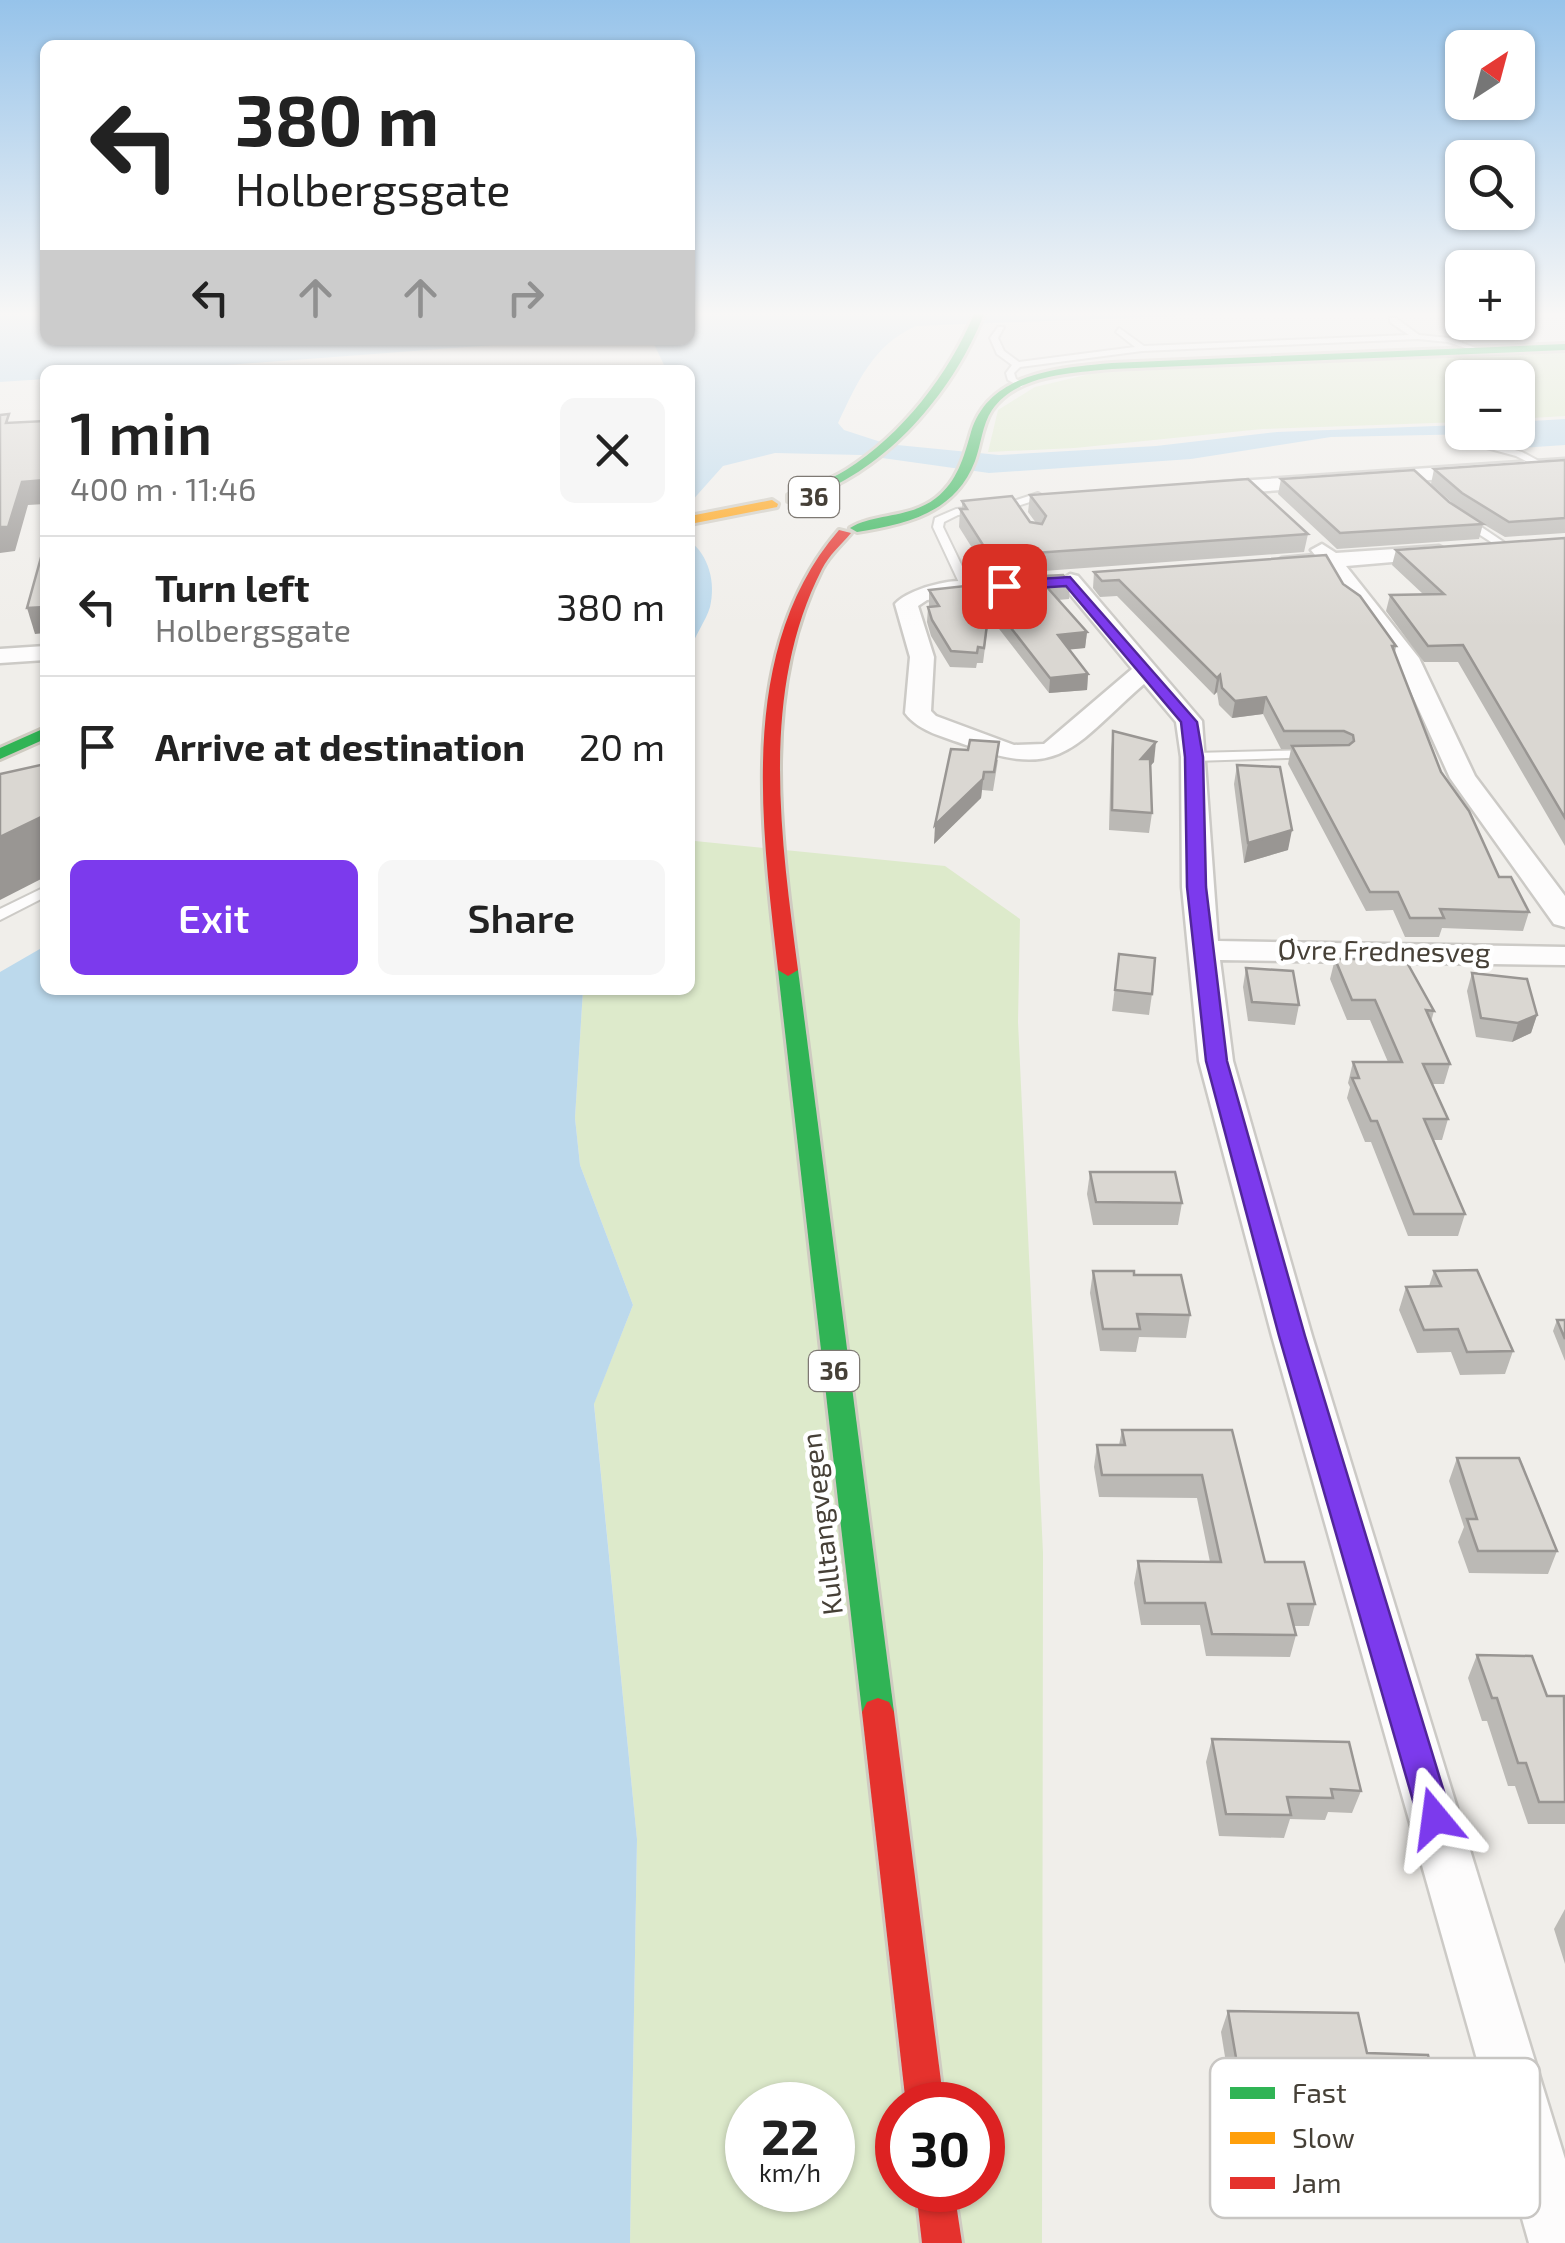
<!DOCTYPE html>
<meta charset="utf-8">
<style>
:root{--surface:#fff;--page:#f6f6f6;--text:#222;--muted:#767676;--line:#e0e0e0;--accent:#7c3aed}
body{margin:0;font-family:"Exo 2",sans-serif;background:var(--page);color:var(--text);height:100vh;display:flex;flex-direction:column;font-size:38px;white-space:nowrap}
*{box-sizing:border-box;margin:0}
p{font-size:32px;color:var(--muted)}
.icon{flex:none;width:55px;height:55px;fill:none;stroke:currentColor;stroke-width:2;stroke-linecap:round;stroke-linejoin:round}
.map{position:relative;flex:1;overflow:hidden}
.details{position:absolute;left:40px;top:365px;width:655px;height:630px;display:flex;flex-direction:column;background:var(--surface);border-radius:15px;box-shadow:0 2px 8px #0004}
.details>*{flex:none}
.guide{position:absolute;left:40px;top:40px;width:655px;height:305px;border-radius:15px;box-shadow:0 2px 8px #0004;background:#fff;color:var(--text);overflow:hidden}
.needle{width:65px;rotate:36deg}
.buttons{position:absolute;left:1445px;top:30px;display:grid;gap:20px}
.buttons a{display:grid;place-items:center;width:90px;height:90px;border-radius:15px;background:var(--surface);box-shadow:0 2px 8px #0004;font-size:50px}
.speed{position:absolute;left:725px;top:2082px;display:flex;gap:20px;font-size:50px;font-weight:700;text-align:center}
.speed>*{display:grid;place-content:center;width:130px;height:130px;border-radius:50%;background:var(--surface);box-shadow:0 2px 8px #0004;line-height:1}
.speed small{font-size:25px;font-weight:400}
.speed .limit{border:15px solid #d22;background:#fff;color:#111}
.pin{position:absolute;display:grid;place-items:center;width:85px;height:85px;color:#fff;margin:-42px;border-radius:20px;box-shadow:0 5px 15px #0006}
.me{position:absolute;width:110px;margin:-55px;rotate:344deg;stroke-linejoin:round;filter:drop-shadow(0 0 8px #0008)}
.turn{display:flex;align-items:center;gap:35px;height:210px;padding:0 30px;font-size:45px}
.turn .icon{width:130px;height:130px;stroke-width:2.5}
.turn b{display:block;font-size:70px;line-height:85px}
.lanes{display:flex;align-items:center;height:95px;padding:0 30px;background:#0003;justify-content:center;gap:50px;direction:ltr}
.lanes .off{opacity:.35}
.round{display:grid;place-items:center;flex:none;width:105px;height:105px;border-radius:15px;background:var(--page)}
.headline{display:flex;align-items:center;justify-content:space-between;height:170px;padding:0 30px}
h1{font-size:60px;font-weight:600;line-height:75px}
.cta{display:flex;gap:20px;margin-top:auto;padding:20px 30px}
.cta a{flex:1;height:115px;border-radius:15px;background:var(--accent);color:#fff;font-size:40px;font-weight:600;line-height:115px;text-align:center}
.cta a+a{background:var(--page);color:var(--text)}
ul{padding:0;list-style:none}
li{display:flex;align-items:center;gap:30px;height:140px;padding:0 30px;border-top:2px solid var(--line)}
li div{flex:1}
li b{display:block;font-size:38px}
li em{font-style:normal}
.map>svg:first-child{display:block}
.green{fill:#ddeacb;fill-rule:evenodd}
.water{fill:#bcd9ec}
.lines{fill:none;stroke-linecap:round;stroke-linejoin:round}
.lane-casing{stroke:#cccac6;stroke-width:4}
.street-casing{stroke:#cccac6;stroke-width:5}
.fast-casing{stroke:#cfcbc1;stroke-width:6}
.slow-casing{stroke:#cfcbc1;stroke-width:6}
.jam-casing{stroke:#cfcbc1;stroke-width:6}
.lane{fill:#fdfcfc;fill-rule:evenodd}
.street{fill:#fdfcfc;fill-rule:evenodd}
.fast{fill:#30b455;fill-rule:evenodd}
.slow{fill:#ff9f0a;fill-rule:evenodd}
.jam{fill:#e5322d;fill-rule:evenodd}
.wall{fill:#bbb9b5}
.shaded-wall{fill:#999693}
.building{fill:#dad7d2;stroke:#999693;stroke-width:2.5}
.route{fill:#7c3aed;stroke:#51269a;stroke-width:2.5}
.labels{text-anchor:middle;stroke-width:9;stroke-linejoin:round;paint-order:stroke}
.shield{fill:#fff;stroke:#7e7973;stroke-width:2.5}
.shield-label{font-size:25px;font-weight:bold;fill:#464037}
.street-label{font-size:28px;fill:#464037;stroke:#fff}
.key{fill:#fff;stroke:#c8c6c3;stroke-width:2.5}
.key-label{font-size:28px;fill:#464037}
</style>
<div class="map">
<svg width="1565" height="2243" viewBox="0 0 1565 2243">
<rect width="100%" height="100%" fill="#f0eeea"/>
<g class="green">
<polygon points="1565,350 1565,416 1518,419 1518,378 1462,378 1462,422 1262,429 1075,448 988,452 998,410 1035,387 1094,373"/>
<path d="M695 841 945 866 1020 919 1018 1022 1043 1553 1042 2243H630L637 1839 594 1403 633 1305 580 1165 575 1118 583 990H690V842ZM748 2105H832V2190H748ZM898 2105H982V2190H898Z"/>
</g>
<g class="water">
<polygon points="0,314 45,314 45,340 560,340 161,370 45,370 45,379 0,382"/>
<path d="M690 314H1231L916 326C873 345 857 383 838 423L844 430 887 444 999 455 1156 446 1277 432 1462 425V432H1518V422L1565 419V445L1520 448 1478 434 1331 437 1191 459 989 473 861 455 775 453 723 466 690 503V370H662L664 365 652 340H690Z"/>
<path d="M690 541C709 556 716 583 710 607 706 621 694 636 690 651Z"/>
<polygon points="45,946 45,990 583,990 575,1118 580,1165 633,1305 594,1404 637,1839 630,2243 0,2243 0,972"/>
</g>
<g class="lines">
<g class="lane-casing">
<g id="lane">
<polygon points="1390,318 1396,318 1419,335 1449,338 1481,350 1477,352 1448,342 1418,339 1142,351 1020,367 1014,373 1016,379 1025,384 1021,387 1008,380 1006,373 1012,365 997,354 990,338 998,327 1004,327 998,338 1004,351 1019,362 1135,347 1116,332 1119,328 1144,346 1409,335 1390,322"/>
<polygon points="1475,439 1522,452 1548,466 1540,468 1516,456 1472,444 1470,442"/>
<polygon points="1038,493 1043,496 1042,498 1002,511 958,515 944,522 943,527 972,587 962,589 933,527 935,518 956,509 1001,505"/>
<polygon points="1457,516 1465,516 1511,547 1502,549 1457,520"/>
<polygon points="1314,750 1319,751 1319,757 1194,761 1187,757 1194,753"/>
<polygon points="45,887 45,897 0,920 0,909"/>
</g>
</g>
<g class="street-casing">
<g id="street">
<polygon points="1565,459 1565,471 1207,495 1197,489 1207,483"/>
<polygon points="1322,544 1336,553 1439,546 1450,552 1439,558 1346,566 1419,658 1475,776 1565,896 1565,927 1554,924 1450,778 1396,659 1324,567 1282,570 1271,564 1282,558 1315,555 1311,550"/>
<path d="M1070 574 1078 576 1202 721 1218 941 1565 947V965L1220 960 1233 1061 1312 1336 1565 2159V2243H1529L1272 1336 1199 1061 1182 887 1181 757 1176 722 1144 684C1075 744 1062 782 966 745 945 737 919 732 905 713L910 657 895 604C910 587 970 572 987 587L984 592 927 600 918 606 934 657 931 711 936 716 1014 745 1044 744 1132 669 1059 581Z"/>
<polygon points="45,646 45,660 0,663 0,649"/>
</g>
</g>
<g class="fast-casing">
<g id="fast">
<path d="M974 314H984C955 388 893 463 818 493 808 497 799 501 788 501V495C808 488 828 481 846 470 902 435 949 374 974 314Z"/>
<path d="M1565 344V350L1112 369C1073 373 1017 374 992 410 982 425 981 445 975 461 955 513 907 524 857 532L850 528C874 513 909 519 936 498 957 482 964 457 971 432 989 372 1059 368 1112 363Z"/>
<polygon points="45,728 45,739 0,759 0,748"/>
<polygon points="788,964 798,970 894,1712 889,1722 878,1726 867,1722 862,1712 778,970"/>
</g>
</g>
<g class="slow-casing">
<polygon id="slow" points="772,500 778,504 777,507 690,524 690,516"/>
</g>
<g class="jam-casing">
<g id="jam">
<path d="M839 530 851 533C841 545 829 555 822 569 759 692 781 839 798 970L788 976 778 970C762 826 736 649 839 530Z"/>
<polygon points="878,1698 889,1702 894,1712 944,2105 906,2105 862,1712 867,1702"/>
<polygon points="916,2190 954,2190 962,2243 922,2243"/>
</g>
</g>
<use href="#lane" class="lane"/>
<use href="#street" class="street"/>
<use href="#fast" class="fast"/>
<use href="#slow" class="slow"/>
<use href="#jam" class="jam"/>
</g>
<g class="wall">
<polygon points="1565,460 1565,533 1505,537 1483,524 1479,539 1337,549 1278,494 1281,479 1449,502 1458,508 1431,484 1434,469"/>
<polygon points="1030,495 1308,534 1304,552 989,575 959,527 960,509 962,509 962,501 1036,523 1028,512"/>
<polygon points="1565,538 1565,846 1458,662 1424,662 1386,611 1390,595 1423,594 1392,565 1396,550"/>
<polygon points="1094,572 1343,584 1396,646 1395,653 1441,772 1499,877 1529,912 1523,931 1442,928 1439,937 1405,937 1393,910 1366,911 1288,764 1291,749 1281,749 1263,714 1232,718 1219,705 1217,692 1214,695 1117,596 1100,597 1093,588"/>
<polygon points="1001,578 1070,584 1069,599 1058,600 1087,632 1085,648 1069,649 1088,674 1087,690 1049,693 989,616 983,663 977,663 976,668 950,667 931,636 927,622 928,607 929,606 929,590 1001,582"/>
<polygon points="1113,731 1154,762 1151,765 1152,813 1149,833 1109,830 1111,750"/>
<polygon points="951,749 998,760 993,791 982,790 981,798 934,844"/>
<polygon points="1237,765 1288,850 1244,863 1234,784"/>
<polygon points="1119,954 1152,994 1149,1015 1112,1011"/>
<polygon points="1335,959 1434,1011 1431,1022 1450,1064 1444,1084 1433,1084 1448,1119 1442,1140 1433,1140 1465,1214 1458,1236 1408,1236 1371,1142 1365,1142 1347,1098 1350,1087 1348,1083 1353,1062 1388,1062 1370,1020 1347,1020 1330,979"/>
<polygon points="1246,968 1299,1005 1295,1025 1248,1021 1243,987"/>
<polygon points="1472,973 1537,1015 1531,1033 1512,1042 1476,1037 1467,991"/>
<polygon points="1090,1172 1182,1203 1178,1225 1093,1225 1087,1194"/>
<polygon points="1093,1271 1134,1275 1190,1315 1186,1338 1139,1337 1136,1352 1100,1351 1090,1293"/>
<polygon points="1434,1271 1513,1351 1505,1374 1460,1375 1451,1352 1417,1353 1399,1310 1406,1287 1429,1286"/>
<polygon points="1557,1320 1565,1320 1565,1361 1553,1331"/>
<polygon points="1122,1430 1232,1430 1265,1562 1315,1604 1309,1626 1294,1626 1296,1635 1290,1657 1206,1656 1200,1625 1141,1625 1134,1583 1138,1561 1210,1562 1197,1498 1099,1497 1094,1467 1097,1445 1119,1445"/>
<polygon points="1457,1458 1557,1551 1548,1574 1469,1573 1458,1542 1464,1527 1449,1481"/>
<polygon points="1477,1655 1547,1696 1565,1699 1565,1824 1528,1824 1515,1786 1508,1786 1487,1721 1482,1721 1468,1678"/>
<polygon points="1212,1739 1361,1791 1352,1813 1328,1812 1325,1820 1290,1819 1284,1838 1219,1836 1206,1762"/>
<polygon points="1565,1909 1565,1964 1554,1929"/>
<polygon points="1228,2011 1367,2053 1444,2122 1433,2142 1238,2137 1221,2032"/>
</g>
<g class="shaded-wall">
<polygon points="45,480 45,504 28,505 15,551 0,553 0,527 22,482"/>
<polygon points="45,607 45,633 35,634 27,608"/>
<polygon points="1087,632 1085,648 1056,651 1058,635"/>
<polygon points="1088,674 1087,690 1049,693 1050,678"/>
<polygon points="1220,675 1217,692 1214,695 1217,678"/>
<polygon points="1266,697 1263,714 1232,718 1235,701"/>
<polygon points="1156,742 1154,762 1139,778 1141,759"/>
<polygon points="984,772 981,798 934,844 935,825"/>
<polygon points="45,815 45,877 0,900 0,837"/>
<polygon points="1292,830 1288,850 1244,863 1248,843"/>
<polygon points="1537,1015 1531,1033 1512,1042 1518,1023"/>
</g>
<g class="building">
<polygon points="9,414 6,423 45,421 45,480 22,482 8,527 0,527 0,415"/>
<polygon points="1565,460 1565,518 1509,522 1462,493 1434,469"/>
<polygon points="1414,470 1449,502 1483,524 1340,533 1281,479"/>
<polygon points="1248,479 1308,534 990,556 960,509 967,509 962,501 1012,496 1030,522 1042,524 1046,516 1030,495"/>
<polygon points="1565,538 1565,818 1463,645 1428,646 1390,595 1444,594 1396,550"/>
<polygon points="45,543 45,607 27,608"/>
<polygon points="1326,555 1343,584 1360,596 1396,646 1392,646 1441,772 1469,811 1499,877 1511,877 1529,912 1440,909 1444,918 1410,918 1398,892 1370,892 1292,746 1349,745 1354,741 1353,735 1344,731 1284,731 1266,697 1235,701 1222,688 1220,675 1217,678 1119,580 1102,581 1094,572"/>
<polygon points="1063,575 1070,584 1046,586 1087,632 1058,635 1088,674 1050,678 990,601 984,648 978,647 977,653 951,651 932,620 928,607 939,606 929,590 1002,582 1001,578"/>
<polygon points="1113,731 1156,742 1141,759 1150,759 1152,813 1112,810"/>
<polygon points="970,740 999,742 994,772 984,772 983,779 935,825 951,749 968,750"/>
<polygon points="45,764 45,815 0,837 0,774"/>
<polygon points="1237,765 1280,767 1292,830 1248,843"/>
<polygon points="1119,954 1155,958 1152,994 1115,990"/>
<polygon points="1335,959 1405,959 1434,1011 1426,1010 1450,1064 1423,1064 1448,1119 1424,1119 1465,1214 1414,1214 1377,1121 1371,1121 1352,1078 1359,1078 1353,1062 1402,1062 1375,1000 1352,1000"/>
<polygon points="1246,968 1293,971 1299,1005 1252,1002"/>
<polygon points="1472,973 1527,979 1537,1015 1518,1023 1481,1018"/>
<polygon points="1090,1172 1175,1172 1182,1203 1096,1202"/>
<polygon points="1477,1270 1513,1351 1467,1352 1458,1329 1424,1330 1406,1287 1441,1286 1434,1271"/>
<polygon points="1093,1271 1134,1271 1134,1275 1181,1275 1190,1315 1137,1314 1140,1329 1103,1329"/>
<polygon points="1557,1320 1565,1320 1565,1339"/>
<polygon points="1122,1430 1232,1430 1265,1562 1304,1562 1315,1604 1288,1604 1296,1635 1212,1634 1205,1603 1145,1603 1138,1561 1221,1562 1202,1475 1102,1475 1097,1445 1125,1445"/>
<polygon points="1457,1458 1519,1458 1557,1551 1478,1551 1467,1519 1477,1519"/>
<polygon points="1477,1655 1532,1656 1547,1696 1564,1696 1565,1802 1539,1802 1526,1763 1518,1763 1497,1698 1492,1698"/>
<polygon points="1212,1739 1349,1742 1361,1791 1331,1789 1333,1798 1287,1797 1291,1815 1226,1814"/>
<polygon points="1228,2011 1358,2013 1367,2053 1428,2055 1444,2122 1246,2116"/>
</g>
<linearGradient id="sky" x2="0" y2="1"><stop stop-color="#96c3ea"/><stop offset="0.5" stop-color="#f8f7f6"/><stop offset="1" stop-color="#f8f7f6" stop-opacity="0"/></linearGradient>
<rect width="1565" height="628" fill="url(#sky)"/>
<polygon class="route" points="1070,577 1197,722 1203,757 1206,887 1227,1061 1305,1336 1452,1818 1447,1830 1435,1834 1423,1830 1418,1818 1279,1336 1206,1061 1187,887 1185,757 1181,722 1066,586 1004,590 997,586 1004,581"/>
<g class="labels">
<g class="shield">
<rect x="789" y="477" width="50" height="40" rx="8"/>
<rect x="809" y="1351" width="50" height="40" rx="8"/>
</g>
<g class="shield-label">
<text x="814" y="506">36</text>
<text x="834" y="1380">36</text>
</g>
<g class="street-label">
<text transform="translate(1384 951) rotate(1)" y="10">Øvre Frednesveg</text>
<text transform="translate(822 1524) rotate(-97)" y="10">Kulltangvegen</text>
</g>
</g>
<rect x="1210" y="2058" width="330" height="160" rx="15" class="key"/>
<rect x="1230" y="2087" width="45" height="12" fill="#30b455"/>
<rect x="1230" y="2132" width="45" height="12" fill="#ff9f0a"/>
<rect x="1230" y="2177" width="45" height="12" fill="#e5322d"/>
<g class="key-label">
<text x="1292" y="2103">Fast</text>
<text x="1292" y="2148">Slow</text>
<text x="1292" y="2193">Jam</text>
</g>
</svg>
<div class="buttons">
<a><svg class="needle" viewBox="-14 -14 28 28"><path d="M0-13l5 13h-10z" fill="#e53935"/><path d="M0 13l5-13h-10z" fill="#767676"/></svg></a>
<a><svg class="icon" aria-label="search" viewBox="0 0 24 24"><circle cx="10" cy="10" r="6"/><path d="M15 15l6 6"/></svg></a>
<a>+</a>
<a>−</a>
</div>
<div class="speed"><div>22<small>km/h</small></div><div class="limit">30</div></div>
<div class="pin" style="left:1004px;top:586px;background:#d93025"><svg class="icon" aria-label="arrive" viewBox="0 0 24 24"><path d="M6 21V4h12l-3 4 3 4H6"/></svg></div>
<svg class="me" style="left:1435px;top:1818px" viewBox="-20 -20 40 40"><path d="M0-17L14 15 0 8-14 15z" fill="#7c3aed" stroke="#fff" stroke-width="4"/></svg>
<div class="guide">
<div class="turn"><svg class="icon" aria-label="left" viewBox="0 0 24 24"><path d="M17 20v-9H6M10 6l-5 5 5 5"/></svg><div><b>380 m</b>Holbergsgate</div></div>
<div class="lanes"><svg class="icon" aria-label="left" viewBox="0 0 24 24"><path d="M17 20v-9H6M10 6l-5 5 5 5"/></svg><svg class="icon off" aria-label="ahead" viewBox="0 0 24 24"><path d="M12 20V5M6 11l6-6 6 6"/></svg><svg class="icon off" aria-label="ahead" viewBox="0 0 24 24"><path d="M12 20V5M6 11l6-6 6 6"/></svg><svg class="icon off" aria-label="right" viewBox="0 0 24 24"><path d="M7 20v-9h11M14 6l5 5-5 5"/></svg></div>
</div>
<section class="details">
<div class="headline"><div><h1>1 min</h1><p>400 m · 11:46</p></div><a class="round"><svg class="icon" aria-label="close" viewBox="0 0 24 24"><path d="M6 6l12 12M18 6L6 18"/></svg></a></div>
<ul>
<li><svg class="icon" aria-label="left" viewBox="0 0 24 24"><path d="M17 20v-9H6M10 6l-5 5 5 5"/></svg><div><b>Turn left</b><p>Holbergsgate</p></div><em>380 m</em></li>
<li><svg class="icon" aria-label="arrive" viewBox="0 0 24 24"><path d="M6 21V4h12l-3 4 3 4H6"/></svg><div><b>Arrive at destination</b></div><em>20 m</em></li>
</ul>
<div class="cta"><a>Exit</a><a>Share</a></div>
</section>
</div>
